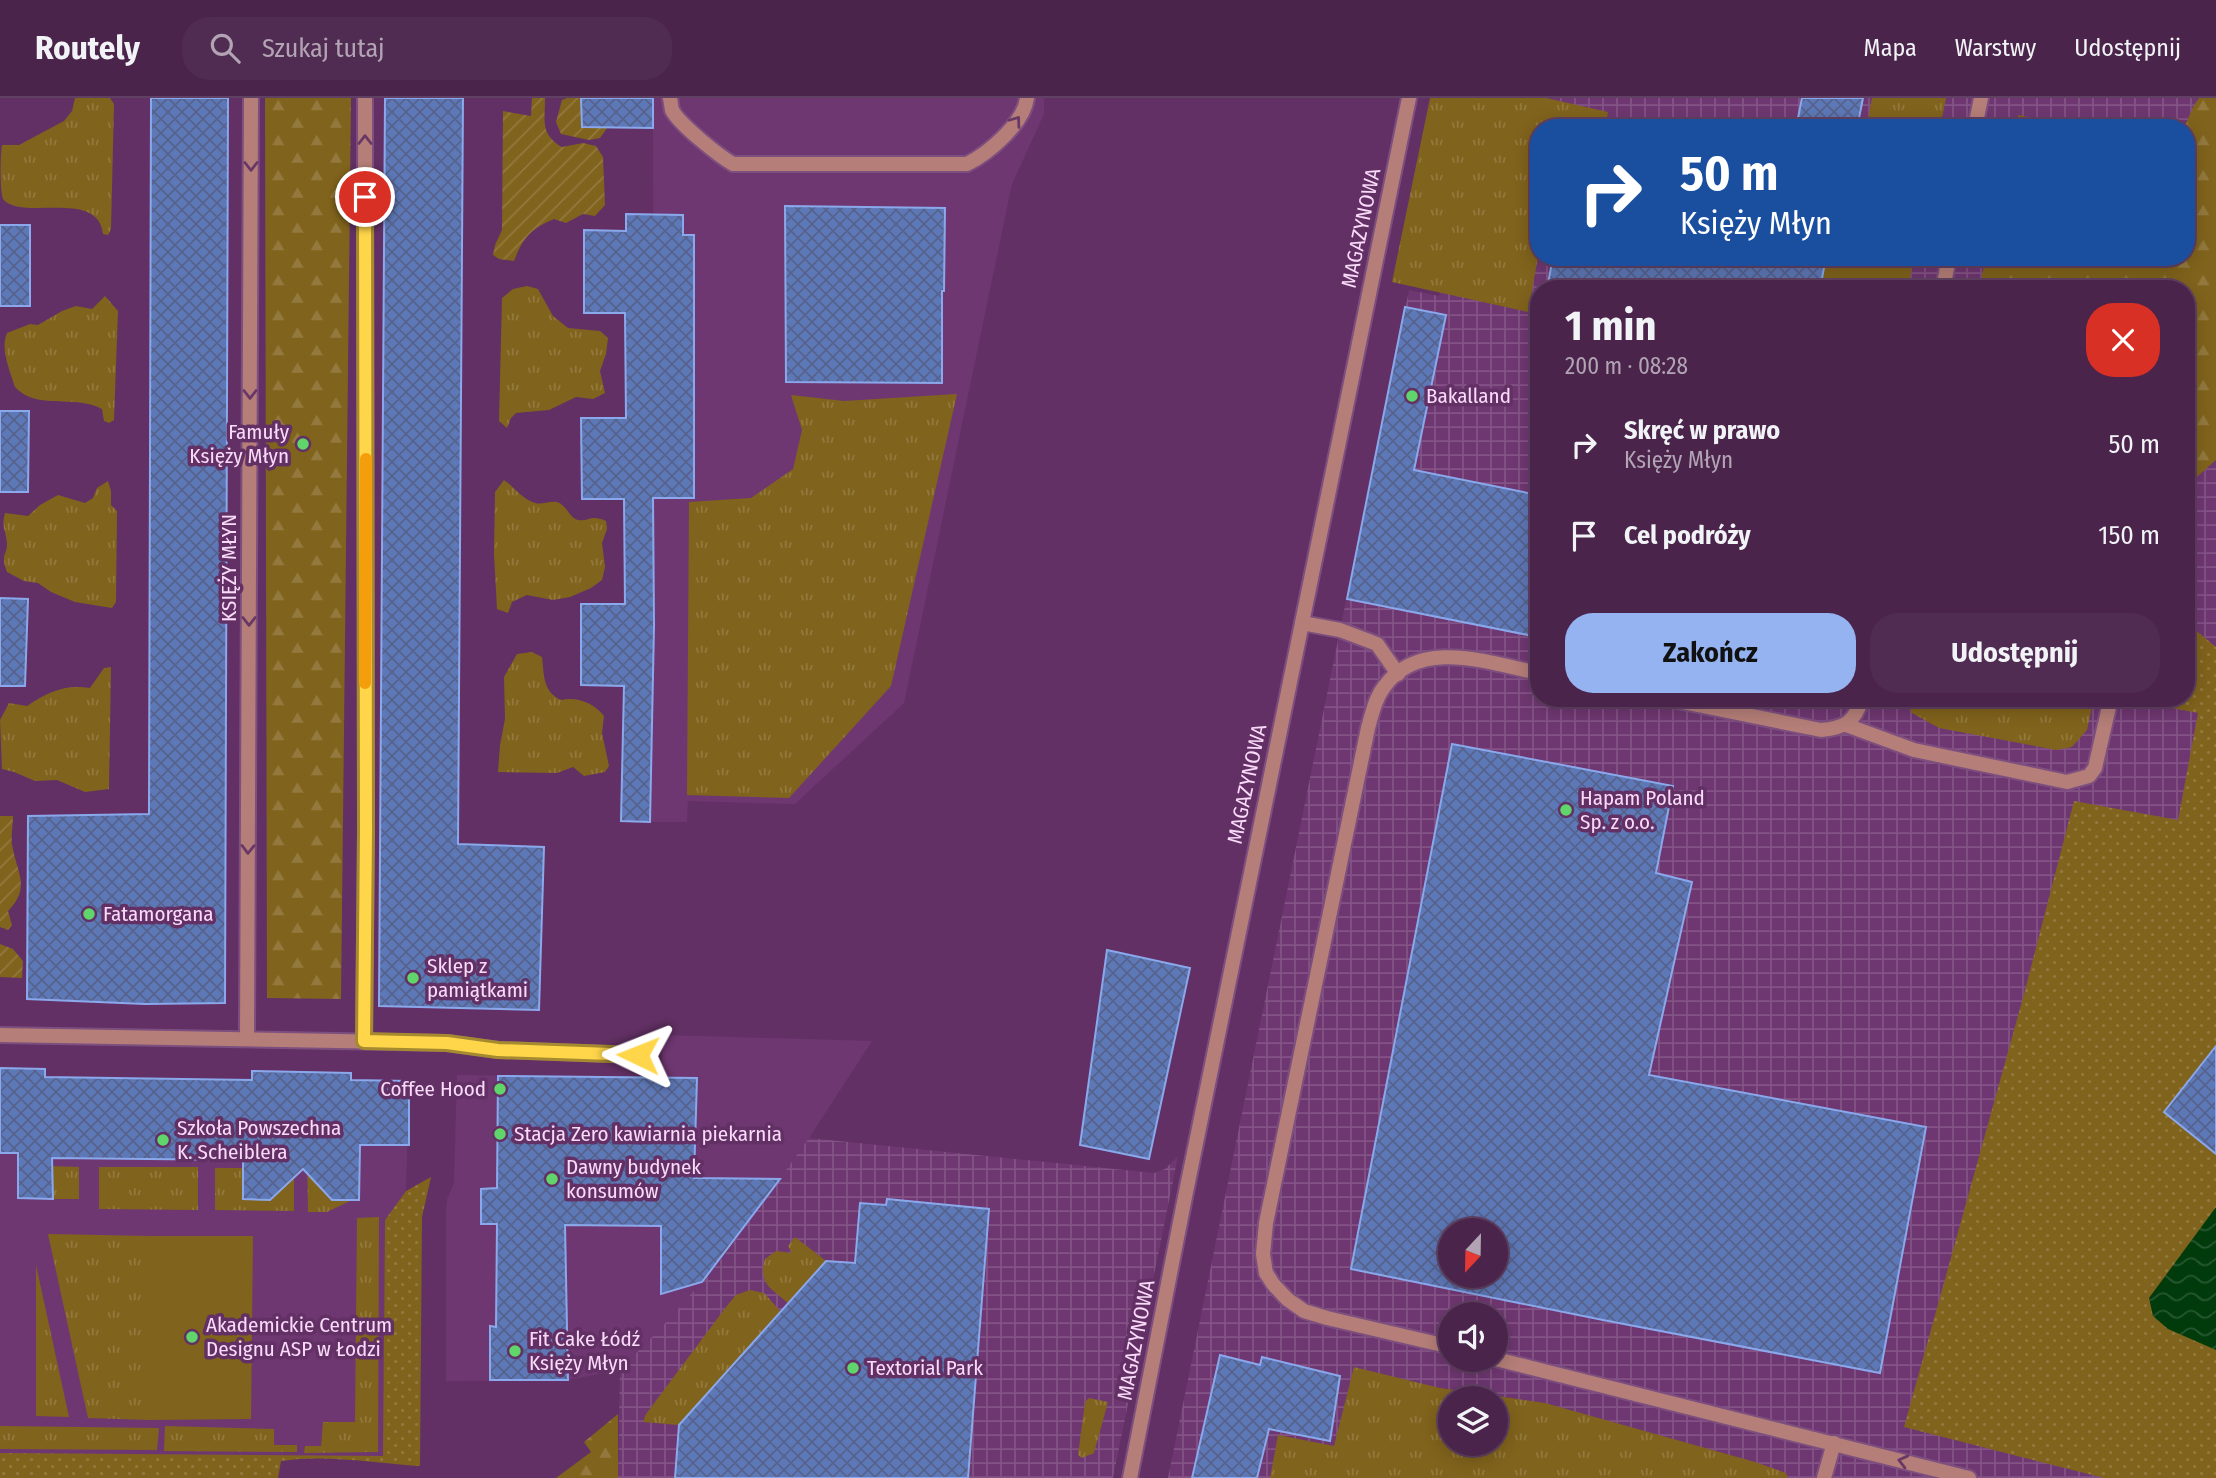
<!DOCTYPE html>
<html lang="pl">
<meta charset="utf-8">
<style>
:root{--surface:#4a244b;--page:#512c52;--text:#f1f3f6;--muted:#b2a4b5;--line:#614163;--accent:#95b2f1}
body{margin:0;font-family:"Fira Sans Condensed",sans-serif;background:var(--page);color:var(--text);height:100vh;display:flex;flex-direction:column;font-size:26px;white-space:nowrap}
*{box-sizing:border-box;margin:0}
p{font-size:23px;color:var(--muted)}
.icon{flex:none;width:38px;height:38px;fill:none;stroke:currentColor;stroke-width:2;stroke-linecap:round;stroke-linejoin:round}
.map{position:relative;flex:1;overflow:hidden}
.sheet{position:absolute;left:1530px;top:182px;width:665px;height:427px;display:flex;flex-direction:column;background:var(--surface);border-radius:28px;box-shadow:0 4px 18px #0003,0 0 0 2px var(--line)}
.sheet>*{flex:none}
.guide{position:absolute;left:1530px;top:21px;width:665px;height:147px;border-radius:28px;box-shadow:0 4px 18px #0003,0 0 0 2px var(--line);background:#1a4fa0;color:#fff;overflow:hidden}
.needle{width:46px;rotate:202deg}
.buttons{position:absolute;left:1438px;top:1120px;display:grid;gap:14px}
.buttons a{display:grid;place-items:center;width:70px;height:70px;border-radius:50%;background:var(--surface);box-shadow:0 4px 18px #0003,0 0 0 2px var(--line);font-size:35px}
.pin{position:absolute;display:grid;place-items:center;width:60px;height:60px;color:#fff;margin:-30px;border:4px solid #fff;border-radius:50%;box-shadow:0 2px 7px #0007}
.me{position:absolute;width:77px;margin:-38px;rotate:272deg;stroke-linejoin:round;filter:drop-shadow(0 0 5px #0008)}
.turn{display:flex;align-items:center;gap:24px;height:147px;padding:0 35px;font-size:32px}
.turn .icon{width:91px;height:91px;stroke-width:2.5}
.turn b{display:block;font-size:49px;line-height:60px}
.round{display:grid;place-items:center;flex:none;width:74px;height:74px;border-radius:28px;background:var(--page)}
.head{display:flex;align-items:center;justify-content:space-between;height:119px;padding:0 35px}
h1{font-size:42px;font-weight:700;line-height:52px}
.button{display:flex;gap:14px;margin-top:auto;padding:14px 35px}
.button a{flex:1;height:80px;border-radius:28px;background:var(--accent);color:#111;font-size:28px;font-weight:700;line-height:80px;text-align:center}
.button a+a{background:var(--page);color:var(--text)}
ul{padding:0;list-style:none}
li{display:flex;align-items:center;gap:21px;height:91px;padding:0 35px}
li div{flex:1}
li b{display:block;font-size:26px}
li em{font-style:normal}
header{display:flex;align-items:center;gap:42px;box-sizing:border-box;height:98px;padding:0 35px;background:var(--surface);border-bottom:2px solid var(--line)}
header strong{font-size:33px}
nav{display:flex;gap:38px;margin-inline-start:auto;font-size:24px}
.search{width:490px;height:63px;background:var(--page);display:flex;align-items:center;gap:18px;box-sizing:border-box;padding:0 24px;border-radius:28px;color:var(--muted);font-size:26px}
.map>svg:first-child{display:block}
.built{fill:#6f3771}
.industrial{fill:url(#industrial-grid);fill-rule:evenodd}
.grass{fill:url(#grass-tufts);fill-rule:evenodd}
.forest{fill:url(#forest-firs)}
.park{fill:url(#park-dots)}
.garden{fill:url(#garden-furrows)}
.pitch{fill:#80631c}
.water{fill:url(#water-waves)}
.building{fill:url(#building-cross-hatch);stroke:#8aa8eb;stroke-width:2;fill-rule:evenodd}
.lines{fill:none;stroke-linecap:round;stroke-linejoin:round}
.service-casing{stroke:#7d4f7f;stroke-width:18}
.minor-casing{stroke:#7d4f7f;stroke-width:18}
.service{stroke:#b57e78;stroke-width:14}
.minor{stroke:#b57e78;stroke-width:14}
.oneway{stroke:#6a3866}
.route-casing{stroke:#a68a30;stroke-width:18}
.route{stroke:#ffd54a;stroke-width:12}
.slow{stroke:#f59e0b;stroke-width:12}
.poi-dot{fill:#5fd56b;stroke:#623064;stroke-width:2.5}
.labels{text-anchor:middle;stroke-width:7;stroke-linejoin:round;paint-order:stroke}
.street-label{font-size:21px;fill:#f9dbf9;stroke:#623064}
.poi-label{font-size:21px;fill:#f9dbf9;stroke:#623064;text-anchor:start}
</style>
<header>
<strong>Routely</strong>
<div class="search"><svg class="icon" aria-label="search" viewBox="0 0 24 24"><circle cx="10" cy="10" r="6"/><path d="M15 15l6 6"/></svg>Szukaj tutaj</div>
<nav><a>Mapa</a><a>Warstwy</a><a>Udostępnij</a></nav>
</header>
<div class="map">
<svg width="2216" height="1380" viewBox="0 0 2216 1380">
<defs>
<pattern id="industrial-grid" width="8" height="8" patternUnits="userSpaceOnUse" patternTransform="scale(1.75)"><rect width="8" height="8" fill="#6f3771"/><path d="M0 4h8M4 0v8" fill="none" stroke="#845386"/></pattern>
<pattern id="grass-tufts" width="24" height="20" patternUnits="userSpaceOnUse" patternTransform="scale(1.75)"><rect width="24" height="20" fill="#80631c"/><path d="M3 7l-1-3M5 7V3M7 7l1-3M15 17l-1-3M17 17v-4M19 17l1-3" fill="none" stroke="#93793e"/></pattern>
<pattern id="forest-firs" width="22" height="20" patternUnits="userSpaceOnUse" patternTransform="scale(1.75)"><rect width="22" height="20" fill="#80631c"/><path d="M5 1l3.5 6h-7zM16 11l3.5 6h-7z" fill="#93793e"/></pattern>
<pattern id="park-dots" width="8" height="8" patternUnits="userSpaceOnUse" patternTransform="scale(1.75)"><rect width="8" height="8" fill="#80631c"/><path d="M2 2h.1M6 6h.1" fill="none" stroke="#93793e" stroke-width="1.8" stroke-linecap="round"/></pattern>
<pattern id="garden-furrows" width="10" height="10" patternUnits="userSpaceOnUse" patternTransform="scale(1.75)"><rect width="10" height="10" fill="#80631c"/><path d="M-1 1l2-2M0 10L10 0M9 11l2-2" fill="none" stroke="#93793e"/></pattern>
<pattern id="water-waves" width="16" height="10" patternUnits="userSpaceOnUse" patternTransform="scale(1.75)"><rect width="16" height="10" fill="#013b0c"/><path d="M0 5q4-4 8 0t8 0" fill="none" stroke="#275730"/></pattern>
<pattern id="building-cross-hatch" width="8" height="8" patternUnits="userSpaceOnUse" patternTransform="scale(1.75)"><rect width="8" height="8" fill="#5d78b7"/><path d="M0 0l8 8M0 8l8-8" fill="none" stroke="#56628c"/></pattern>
</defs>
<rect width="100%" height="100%" fill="#623064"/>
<g class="built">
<polygon points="653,0 1044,0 1044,16 1012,86 904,605 795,706 688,703 687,724 650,724 654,536"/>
<polygon points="663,937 872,943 809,1040 724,1158 673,1217 620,1272 568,1282 446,1283 446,1112 447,1101 454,1085 457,977 662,980"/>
<polygon points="0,970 45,971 45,979 251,982 252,973 351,975 352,982 409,983 406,1093 385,1122 384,1359 0,1356"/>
</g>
<g class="industrial">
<path d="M1477 0H2216V1380H1168L1409 192 1439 198ZM1538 30H2186V159H1538ZM1538 191H2186V600H1538ZM1451 1132H1496V1178H1451ZM1451 1216H1496V1262H1451ZM1451 1300H1496V1346H1451Z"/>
<polygon points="809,1040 1154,1075 1165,1071 1178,1058 1113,1380 618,1380 620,1272 673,1217 724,1158"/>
</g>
<g class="grass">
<path d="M75 0H110L114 6 111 131 108 137 103 136C98 90 21 124 3 101 0 93 0 57 2 47H19L64 23 72 13Z"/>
<polygon points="1430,0 1546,0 1608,14 1605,30 1538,30 1538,159 1528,214 1392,184"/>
<polygon points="1872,0 1946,0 1940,30 1877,30 1867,27"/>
<polygon points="1826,159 1914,159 1908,191 1820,191"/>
<polygon points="527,188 538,191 553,218 568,230 600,233 608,240 606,256 600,273 605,295 593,301 576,299 549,312 516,315 511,320 507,330 499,323 502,200 513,191"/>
<path d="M105 198 118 213 114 322 109 325 104 323 102 311C75 296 37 313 15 289 10 273 0 250 7 235L30 226 38 227 62 213 76 208 92 211Z"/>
<polygon points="957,296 891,588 789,700 687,697 689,404 751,400 793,371 802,332 791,297 844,303"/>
<path d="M504 382C514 389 523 402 535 405 542 407 550 403 557 404 567 407 569 420 578 422 589 424 590 416 606 423L607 431 602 445 605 469 602 482 591 490 570 499 553 502 527 497 512 504 508 515 497 511 494 456 495 394Z"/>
<path d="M108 383 111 393V407L117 413 116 504 112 510 75 504 51 494 38 485 24 483 7 474C0 456 7 458 7 445 6 432 1 430 5 415L28 418 40 407 58 397 85 405 93 400 97 390Z"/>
<path d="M532 554 542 559C544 577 543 594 561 602 577 598 594 605 604 618L602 635 609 668 605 674 584 678 573 669 557 675 498 674 500 647 505 621 504 579 517 556Z"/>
<path d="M111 569 109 691 85 694 57 682 35 683 14 674 2 671 0 622 9 605 27 608C47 594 66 586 90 590L104 570Z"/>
<polygon points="1904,600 2094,600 2087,632 2072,649 2056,652 1939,630 1912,615"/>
<polygon points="294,1058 294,1113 215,1112 215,1070 248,1070 243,1095 250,1101 270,1102"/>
<polygon points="307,1059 325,1075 325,1095 332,1102 352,1102 327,1114 308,1114"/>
<polygon points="48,1068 79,1069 79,1101 45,1101 53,1092 52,1073"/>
<polygon points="99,1069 198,1069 198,1112 99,1111"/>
<polygon points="379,1119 378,1354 304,1355 305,1348 321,1348 323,1324 355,1324 357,1120"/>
<polygon points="48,1136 150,1138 150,1322 88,1320"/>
<path d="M795 1139 826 1163 788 1205C771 1190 758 1186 765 1161L776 1153 792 1155 788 1148Z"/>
<polygon points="36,1167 69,1319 36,1318"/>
<polygon points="750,1192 764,1195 781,1214 679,1327 643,1324 646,1316 726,1209 736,1197"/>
<path d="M1354 1269 1440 1290 1545 1305 1755 1364 1786 1375 1788 1380H1270L1278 1337 1334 1348ZM1451 1300H1496V1346H1451Z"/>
<polygon points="1089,1300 1108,1304 1094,1355 1082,1360 1078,1357 1085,1304"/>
<polygon points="0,1328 159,1330 157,1352 0,1351"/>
<polygon points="165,1328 274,1331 274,1347 297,1347 297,1354 164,1353"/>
</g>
<g class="forest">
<polygon points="265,0 351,0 341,901 267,900"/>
<polygon points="2199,0 2216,0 2216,362 2190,385 2186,386 2186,191 1979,191 1986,159 2186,159 2186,30 2184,30 2193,9"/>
<polygon points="2018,17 2088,30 2015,30"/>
<polygon points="618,1316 618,1380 556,1380 591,1354 584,1344"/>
</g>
<g class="park">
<polygon points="2188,526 2216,549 2216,1380 2104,1380 1904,1329 2024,896 2074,703 2178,722 2198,615 2130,602 2130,600 2186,600 2186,527"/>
<path d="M431 1079 422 1119 420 1368C376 1365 324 1356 281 1363L278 1380H0V1355L383 1358 385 1122 406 1093Z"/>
</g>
<g class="garden">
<path d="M532 0H545C545 23 540 36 562 49L583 45 596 48 603 59 605 107 595 118 583 116 566 125 554 121C530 131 523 140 514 163L499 161 493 157 495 147 502 132 503 13 531 18Z"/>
<polygon points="567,0 581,0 582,29 607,30 600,40 589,42 561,36 556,24 562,2"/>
<path d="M0 718H13C13 727 11 737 12 746 16 774 32 789 8 813L12 827 8 832 0 829Z"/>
<polygon points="0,846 13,851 23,863 22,880 0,879"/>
</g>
<polygon class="pitch" points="150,1138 253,1138 251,1321 150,1322"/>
<polygon class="water" points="2216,1109 2216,1252 2168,1231 2153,1218 2149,1200"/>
<g class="building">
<polygon points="151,0 228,0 225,905 145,906 27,901 28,718 149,716"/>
<polygon points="385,0 463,0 458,746 544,749 539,912 379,908"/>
<polygon points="581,0 653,0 653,30 582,29"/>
<polygon points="1802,0 1863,0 1857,30 1796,30"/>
<polygon points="785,108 945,110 944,193 942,193 942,285 786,284"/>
<polygon points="626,116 683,117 683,137 694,137 694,400 653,400 654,528 650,724 621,723 624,588 581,587 581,506 625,506 624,401 582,401 581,320 626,320 625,215 584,215 584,132 626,133"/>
<rect x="0" y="127" width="30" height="81"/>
<polygon points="1553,159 1826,159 1820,191 1547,191"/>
<polygon points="1405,209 1446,217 1414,372 1538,397 1538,539 1347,501"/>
<polygon points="0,313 29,313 28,394 0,394"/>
<polygon points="0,500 28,501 25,588 0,588"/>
<path d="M1452 646 1673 688 1656 775 1692 784 1649 977 1926 1029 1880 1275 1603 1222 1351 1171ZM1451 1132H1496V1178H1451Z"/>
<polygon points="1107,852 1190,870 1149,1061 1080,1047"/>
<polygon points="2216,948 2216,1056 2164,1014"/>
<polygon points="0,970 45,971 45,979 252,982 252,973 351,975 351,982 409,983 409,1047 360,1047 359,1102 332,1102 303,1071 270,1102 243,1101 243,1062 52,1060 53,1101 18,1100 18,1055 0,1055"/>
<polygon points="498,978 697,980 694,1080 780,1081 702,1184 661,1196 661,1128 565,1127 568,1282 490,1282 490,1228 496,1229 497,1126 481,1126 481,1091 497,1090"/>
<polygon points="887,1101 989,1111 968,1380 675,1380 679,1327 826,1163 855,1165 860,1105 886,1107"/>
<polygon points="1220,1257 1260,1267 1262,1259 1340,1278 1330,1343 1269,1331 1257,1380 1192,1380"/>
</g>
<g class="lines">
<g class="service-casing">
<g id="service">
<path d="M670 0C671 4 671 8 672 12 679 26 719 58 733 66H967C989 55 1024 25 1027 0"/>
<polyline points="1975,30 1981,0"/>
<polyline points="1943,191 1949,159"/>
<polyline points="1302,525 1340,532 1377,546 1398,576"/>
<path d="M1663 600 1821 632C1845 630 1855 624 1862 600"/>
<polyline points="1846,627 1914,652 2067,684 2089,678 2095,670 2111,600"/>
<path d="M1451 1249 1327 1220 1304 1213 1287 1201 1273 1186 1266 1175 1263 1156 1266 1125 1368 630C1372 616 1375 601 1384 589 1420 539 1489 565 1538 575"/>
<polyline points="1496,1261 1969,1380"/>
<polyline points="1824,1380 1834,1345"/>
</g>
</g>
<g class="minor-casing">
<g id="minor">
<polyline points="0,937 447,945 498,952 638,957"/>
<polyline points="247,941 251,0"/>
<polyline points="364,943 366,734 365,0"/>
<polyline points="1130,1380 1185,1099 1409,0"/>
</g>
</g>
<use href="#service" class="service"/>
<use href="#minor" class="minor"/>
</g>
<defs><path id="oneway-chevron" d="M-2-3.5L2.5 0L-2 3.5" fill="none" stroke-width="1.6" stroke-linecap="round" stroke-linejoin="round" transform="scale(1.75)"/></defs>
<g class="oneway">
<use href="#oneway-chevron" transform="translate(1016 23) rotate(-54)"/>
<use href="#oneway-chevron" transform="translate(365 42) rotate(-90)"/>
<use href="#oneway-chevron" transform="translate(251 68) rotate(90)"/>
<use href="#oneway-chevron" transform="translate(250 296) rotate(90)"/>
<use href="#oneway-chevron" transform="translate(249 523) rotate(90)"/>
<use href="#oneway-chevron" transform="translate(248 751) rotate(91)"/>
<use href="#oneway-chevron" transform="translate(1903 1363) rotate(-166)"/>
</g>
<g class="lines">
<g class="route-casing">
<polyline id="route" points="365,99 366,734 364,943 447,945 498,952 638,957"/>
</g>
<use href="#route" class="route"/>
<polyline class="slow" points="365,585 366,361"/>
</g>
<g class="poi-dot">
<circle cx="1412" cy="298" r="7"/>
<circle cx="303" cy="346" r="7"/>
<circle cx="1566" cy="712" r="7"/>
<circle cx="89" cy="816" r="7"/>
<circle cx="413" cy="880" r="7"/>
<circle cx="500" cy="991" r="7"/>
<circle cx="500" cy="1036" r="7"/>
<circle cx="163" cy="1042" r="7"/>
<circle cx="552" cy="1081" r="7"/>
<circle cx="192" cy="1239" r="7"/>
<circle cx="515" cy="1253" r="7"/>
<circle cx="853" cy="1270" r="7"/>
</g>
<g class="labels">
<g class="street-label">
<text transform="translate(1361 130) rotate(-78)" y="7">MAGAZYNOWA</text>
<text transform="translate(229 470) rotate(-90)" y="7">KSIĘŻY MŁYN</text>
<text transform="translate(1247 686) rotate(-78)" y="7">MAGAZYNOWA</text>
<text transform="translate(1136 1242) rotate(-79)" y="7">MAGAZYNOWA</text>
</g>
<g class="poi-label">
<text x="1426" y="305">Bakalland</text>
<text x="289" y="341" text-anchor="end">Famuły<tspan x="289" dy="24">Księży Młyn</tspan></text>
<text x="1580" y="707">Hapam Poland<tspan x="1580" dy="24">Sp. z o.o.</tspan></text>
<text x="103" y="823">Fatamorgana</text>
<text x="427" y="875">Sklep z<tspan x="427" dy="24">pamiątkami</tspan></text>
<text x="486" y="998" text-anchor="end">Coffee Hood</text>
<text x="177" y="1037">Szkoła Powszechna<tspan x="177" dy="24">K. Scheiblera</tspan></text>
<text x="514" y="1043">Stacja Zero kawiarnia piekarnia</text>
<text x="566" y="1076">Dawny budynek<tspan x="566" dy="24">konsumów</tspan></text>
<text x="206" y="1234">Akademickie Centrum<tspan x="206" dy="24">Designu ASP w Łodzi</tspan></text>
<text x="529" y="1248">Fit Cake Łódź<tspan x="529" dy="24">Księży Młyn</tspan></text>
<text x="867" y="1277">Textorial Park</text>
</g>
</g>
</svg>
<div class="buttons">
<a><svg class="needle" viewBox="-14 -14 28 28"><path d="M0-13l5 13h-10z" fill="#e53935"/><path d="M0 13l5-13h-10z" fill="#b2a4b5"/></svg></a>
<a><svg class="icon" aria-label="sound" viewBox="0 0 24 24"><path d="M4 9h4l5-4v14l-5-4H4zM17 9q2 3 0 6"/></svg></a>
<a><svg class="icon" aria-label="layers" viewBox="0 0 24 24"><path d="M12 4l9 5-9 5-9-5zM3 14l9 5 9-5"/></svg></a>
</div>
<div class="pin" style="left:365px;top:99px;background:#d93025"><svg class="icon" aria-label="arrive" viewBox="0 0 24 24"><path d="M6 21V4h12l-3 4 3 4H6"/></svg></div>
<svg class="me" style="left:638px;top:957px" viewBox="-20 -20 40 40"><path d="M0-17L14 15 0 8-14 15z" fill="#ffd54a" stroke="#fff" stroke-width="4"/></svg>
<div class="guide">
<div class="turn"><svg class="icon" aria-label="right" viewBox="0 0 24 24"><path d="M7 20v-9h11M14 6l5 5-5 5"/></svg><div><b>50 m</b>Księży Młyn</div></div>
</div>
<section class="sheet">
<div class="head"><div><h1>1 min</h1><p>200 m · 08:28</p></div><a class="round" style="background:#d93025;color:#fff"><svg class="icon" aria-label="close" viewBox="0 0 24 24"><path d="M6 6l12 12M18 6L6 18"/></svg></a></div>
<ul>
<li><svg class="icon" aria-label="right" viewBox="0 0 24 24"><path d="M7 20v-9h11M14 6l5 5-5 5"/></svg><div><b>Skręć w prawo</b><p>Księży Młyn</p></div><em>50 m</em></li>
<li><svg class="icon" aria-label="arrive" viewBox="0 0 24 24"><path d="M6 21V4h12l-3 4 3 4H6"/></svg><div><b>Cel podróży</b></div><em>150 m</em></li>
</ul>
<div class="button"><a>Zakończ</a><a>Udostępnij</a></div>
</section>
</div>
